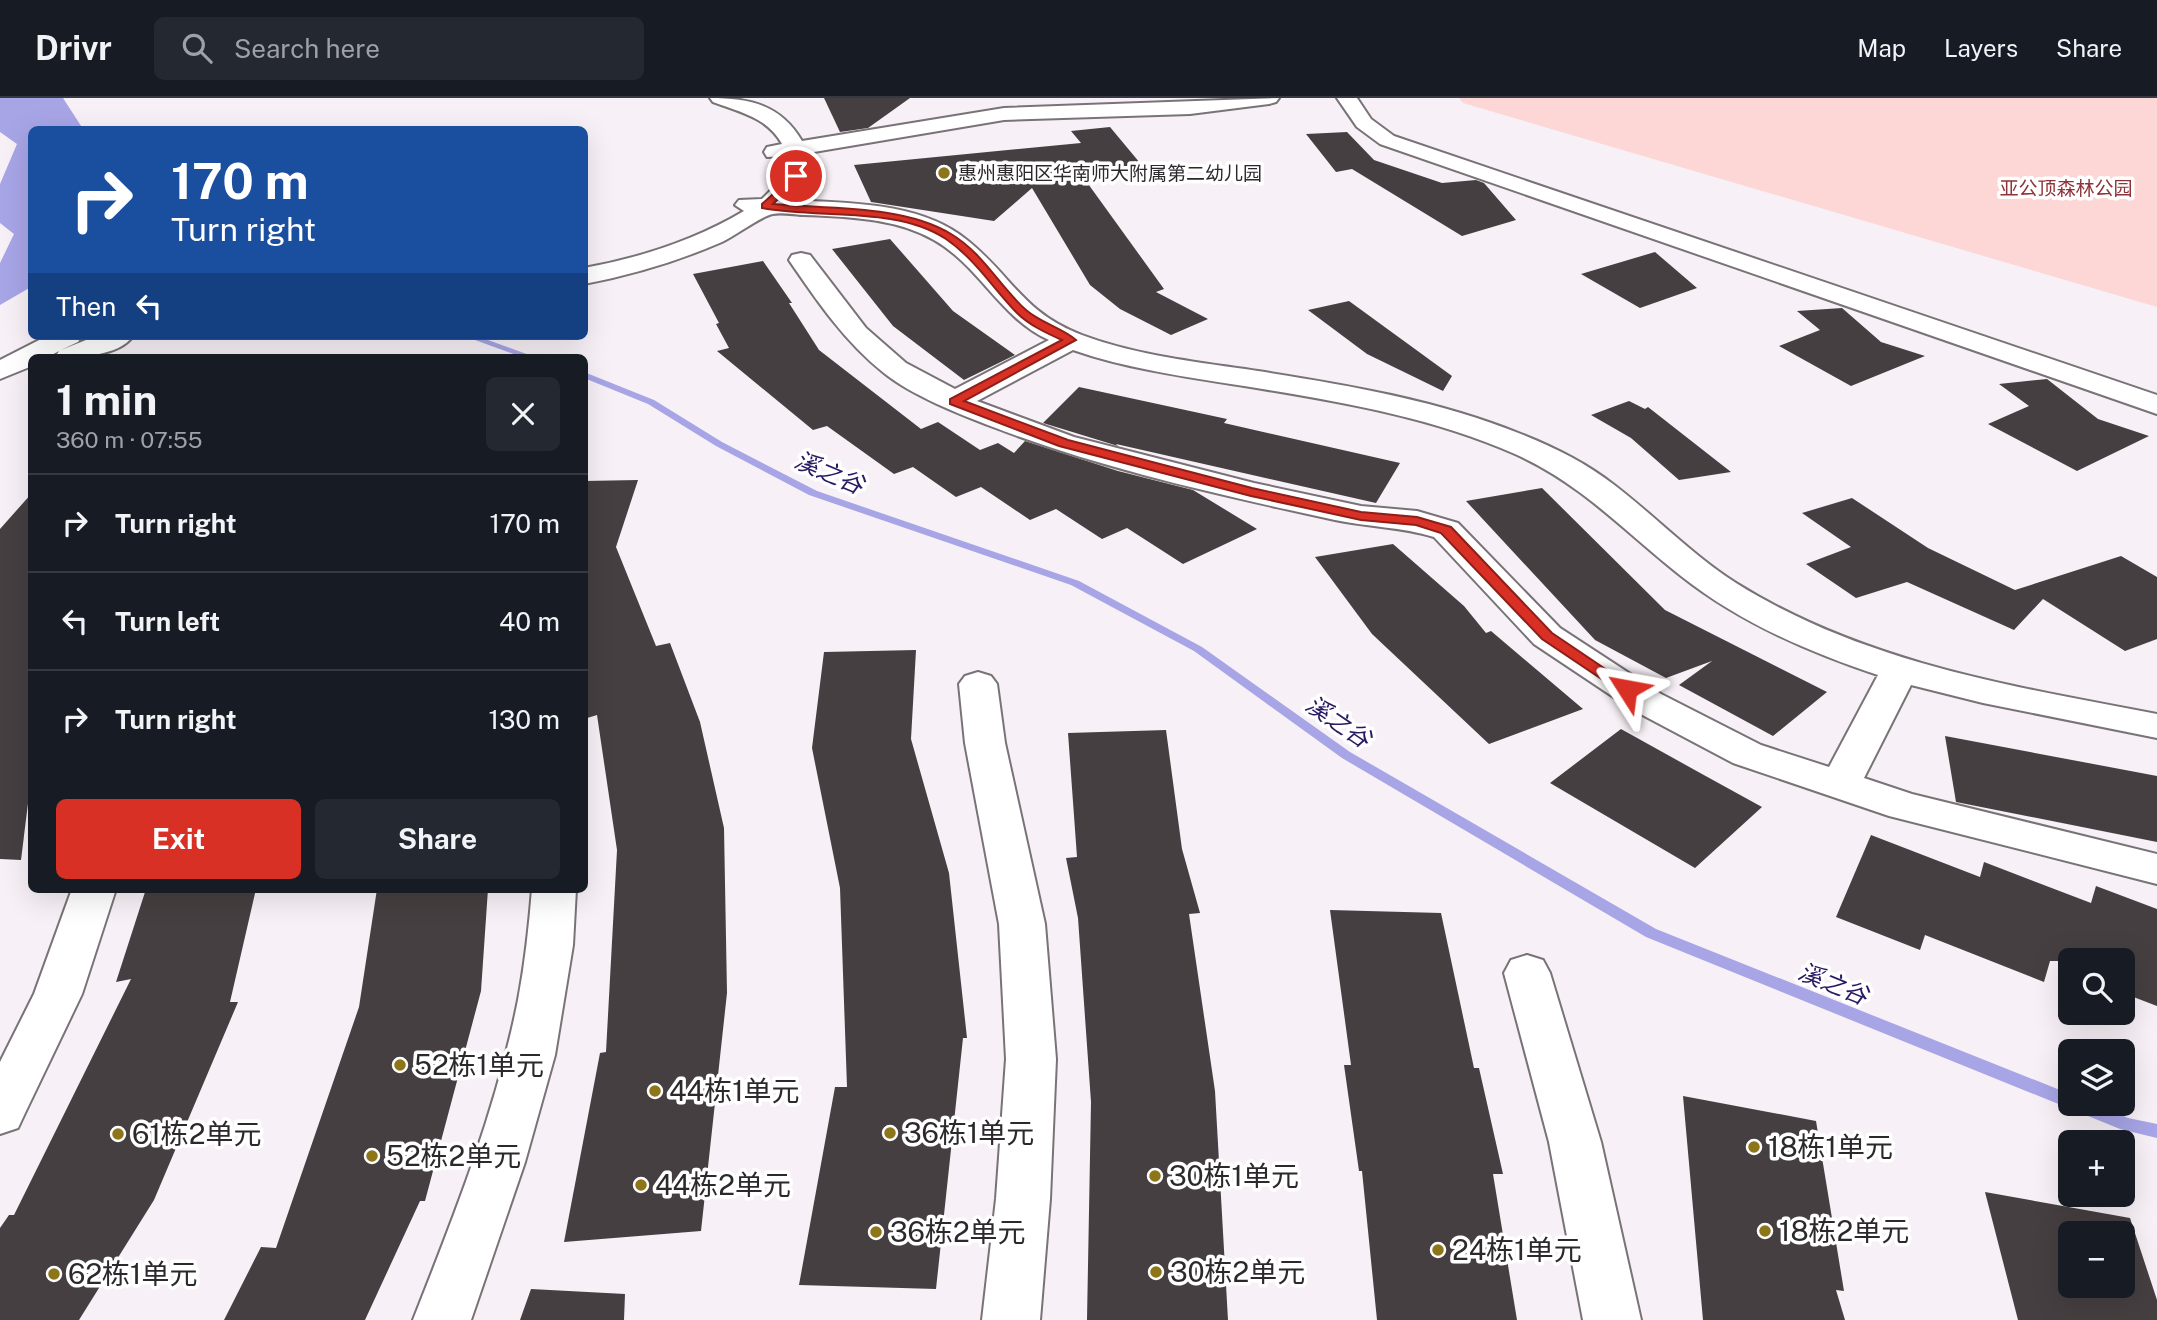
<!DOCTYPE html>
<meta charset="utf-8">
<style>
:root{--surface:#171b24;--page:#242831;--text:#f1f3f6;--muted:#9ea1a6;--line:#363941;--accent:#d93025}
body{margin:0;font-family:"Public Sans","Noto Sans SC",sans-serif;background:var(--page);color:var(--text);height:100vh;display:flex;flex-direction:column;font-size:26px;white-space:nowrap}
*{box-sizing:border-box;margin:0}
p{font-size:23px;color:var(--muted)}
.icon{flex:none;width:38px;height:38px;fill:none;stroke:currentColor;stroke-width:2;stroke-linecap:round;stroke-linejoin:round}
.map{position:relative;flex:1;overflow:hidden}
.details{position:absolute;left:28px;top:256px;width:560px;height:539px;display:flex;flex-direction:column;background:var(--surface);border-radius:10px;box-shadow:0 7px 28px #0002}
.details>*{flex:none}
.banner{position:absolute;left:28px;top:28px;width:560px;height:214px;border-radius:10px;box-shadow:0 7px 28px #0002;background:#1a4fa0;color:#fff;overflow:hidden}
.tools{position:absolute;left:2058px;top:850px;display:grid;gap:14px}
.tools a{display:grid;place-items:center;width:77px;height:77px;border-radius:10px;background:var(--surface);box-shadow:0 7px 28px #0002;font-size:35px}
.pin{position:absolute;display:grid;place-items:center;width:60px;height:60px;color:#fff;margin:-30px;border:4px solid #fff;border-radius:50%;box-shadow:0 2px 7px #0007}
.me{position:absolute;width:77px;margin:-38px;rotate:304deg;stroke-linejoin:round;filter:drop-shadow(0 0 5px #0008)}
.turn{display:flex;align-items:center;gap:24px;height:147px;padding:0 28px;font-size:32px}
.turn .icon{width:91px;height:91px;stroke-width:2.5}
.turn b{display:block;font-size:49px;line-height:60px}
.then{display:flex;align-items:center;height:66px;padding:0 28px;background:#0003;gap:14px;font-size:26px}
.round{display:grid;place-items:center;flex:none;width:74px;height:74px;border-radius:10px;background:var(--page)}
.summary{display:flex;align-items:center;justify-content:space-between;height:119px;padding:0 28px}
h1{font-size:42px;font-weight:700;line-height:52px}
.button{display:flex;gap:14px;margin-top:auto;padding:14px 28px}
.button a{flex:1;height:80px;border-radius:10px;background:var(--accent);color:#fff;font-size:28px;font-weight:700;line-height:80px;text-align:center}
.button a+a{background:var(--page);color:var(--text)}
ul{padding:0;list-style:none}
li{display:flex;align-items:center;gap:21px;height:98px;padding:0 28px;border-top:2px solid var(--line)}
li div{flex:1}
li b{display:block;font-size:26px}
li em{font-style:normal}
header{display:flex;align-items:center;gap:42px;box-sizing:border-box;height:98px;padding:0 35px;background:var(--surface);border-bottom:2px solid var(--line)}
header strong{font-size:33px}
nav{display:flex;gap:38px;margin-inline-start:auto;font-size:24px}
.search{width:490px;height:63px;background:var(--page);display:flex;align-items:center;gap:18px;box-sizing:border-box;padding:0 24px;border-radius:10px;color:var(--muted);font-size:26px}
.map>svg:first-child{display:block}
.green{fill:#fdd7d5}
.water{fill:#a7a5e6}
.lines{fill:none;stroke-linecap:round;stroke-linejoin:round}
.stream{fill:#a7a5e6;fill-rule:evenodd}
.building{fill:#463f41;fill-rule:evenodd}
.minor-casing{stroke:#797377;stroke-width:4}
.minor{fill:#fff;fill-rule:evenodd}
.route{fill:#d93025;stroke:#8d1f18;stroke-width:2}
.poi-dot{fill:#8d751a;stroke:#fff;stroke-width:2.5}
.labels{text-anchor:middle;stroke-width:7;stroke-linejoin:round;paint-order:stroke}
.far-poi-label{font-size:19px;fill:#2b292b;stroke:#fff;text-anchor:start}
.far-park-label{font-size:19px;fill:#8e3337;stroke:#fff}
.water-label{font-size:24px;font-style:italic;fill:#281963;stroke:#fff}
.near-poi-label{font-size:28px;fill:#2b292b;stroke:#fff;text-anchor:start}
</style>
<header>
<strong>Drivr</strong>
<div class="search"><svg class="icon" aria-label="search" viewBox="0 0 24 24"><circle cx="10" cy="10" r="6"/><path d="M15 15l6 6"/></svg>Search here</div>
<nav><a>Map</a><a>Layers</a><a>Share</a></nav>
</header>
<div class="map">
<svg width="2157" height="1222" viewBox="0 0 2157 1222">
<rect width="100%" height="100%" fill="#f7f0f6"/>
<polygon class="green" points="1459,0 2157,0 2157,209 1463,5"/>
<polygon class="water" points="0,0 63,0 83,31 32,32 31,189 0,207 0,165 14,136 0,125 0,86 17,46 0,34"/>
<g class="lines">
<g class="stream">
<polygon points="464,238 477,238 535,259 522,259"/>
<polygon points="584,274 654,302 722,344 817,393 1079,483 1202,549 1350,654 1656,831 2070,996 2070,1006 2095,1006 2128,1020 2157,1026 2157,1040 2120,1031 1646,839 1342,660 1194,553 1071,487 809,397 716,348 648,306 584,280"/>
</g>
</g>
<g class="building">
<polygon points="824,0 910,0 868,30 840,34"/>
<polygon points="1110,29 1150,77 1086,83 1164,191 1156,194 1208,221 1171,237 1120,211 1090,187 1032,90 994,123 871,104 854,67 1081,45 1071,33"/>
<polygon points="1347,34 1374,62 1442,85 1476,82 1484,85 1516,122 1462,138 1352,71 1336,74 1306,36"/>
<polygon points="890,141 953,213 1015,257 964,282 893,228 832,151"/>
<polygon points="1655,154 1697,190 1640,210 1581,176"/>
<polygon points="763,163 792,205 789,205 819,252 921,331 938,324 980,352 998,345 1014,355 1025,343 1118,373 1193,392 1257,431 1183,466 1127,430 1102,441 1056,411 1030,422 981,389 956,399 913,369 894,376 827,328 813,332 717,253 729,250 716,226 719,225 693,176"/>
<polygon points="1349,203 1452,278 1443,293 1367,256 1308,212"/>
<polygon points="1842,210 1881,244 1925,258 1851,288 1779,248 1820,232 1797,213"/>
<polygon points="2047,281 2098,321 2149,338 2077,373 1988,326 2029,308 1999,286"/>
<polygon points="1079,289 1227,321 1224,325 1400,365 1376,405 1116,346 1118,348 1043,325"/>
<polygon points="1629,303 1645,311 1648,309 1731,374 1679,382 1631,340 1591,317"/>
<polygon points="638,382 616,449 656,548 670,545 700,624 724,730 727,895 701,1133 564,1144 600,955 606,954 617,752 597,617 584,621 584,383"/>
<polygon points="1542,390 1665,512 1827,594 1773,638 1679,587 1712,563 1666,580 1595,542 1466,403"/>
<polygon points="32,395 32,673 21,762 0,761 0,431"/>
<polygon points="1852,400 1928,450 2015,492 2121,458 2157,479 2157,541 2125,553 2043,501 2014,532 1907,484 1856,500 1806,466 1851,449 1802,415"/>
<polygon points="1393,446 1464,508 1486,535 1491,533 1583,611 1489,646 1372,536 1315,459"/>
<polygon points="916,552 911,641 949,775 967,940 963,940 936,1191 799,1187 835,989 847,989 840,790 812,650 824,554"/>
<polygon points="1621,631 1702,676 1762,709 1695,770 1550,685"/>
<polygon points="1166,632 1182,751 1200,815 1189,816 1215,993 1228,1222 1087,1222 1091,1004 1078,820 1066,760 1077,759 1068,635"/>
<polygon points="1945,638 2157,678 2157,744 1956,704"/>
<polygon points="1871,737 1980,779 1984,764 2091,805 2096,788 2157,811 2157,908 2123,895 2123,863 2050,863 2044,884 1925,837 1920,852 1836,819"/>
<polygon points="146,791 256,791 230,904 238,904 154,1102 79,1222 0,1222 0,1130 9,1117 14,1117 131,881 116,884"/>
<polygon points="377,791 488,791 481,893 425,1103 420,1103 365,1222 224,1222 261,1149 276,1150 359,909"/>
<polygon points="1330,812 1441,815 1474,970 1479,970 1503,1076 1493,1076 1517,1222 1377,1222 1362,1073 1359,1073 1344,967 1351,967"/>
<polygon points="1683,998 1816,1023 1844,1193 1836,1192 1845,1222 1703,1222"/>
<path d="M1985 1094 2130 1120 2157 1202V1222H2018ZM2070 1136H2123V1188H2070Z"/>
<polygon points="531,1191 625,1196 624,1222 520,1222"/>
</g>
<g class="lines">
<g class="minor-casing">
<g id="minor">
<path d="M710 0C750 0 781 7 802 43L1004 10 1279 0 1276 4 1269 6 1190 16 1004 22 808 55 803 84 787 102C845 105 920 103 967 142 1012 178 1023 215 1082 237 1138 258 1199 264 1258 273 1347 287 1437 302 1521 336 1554 349 1586 365 1613 386 1655 418 1692 457 1736 485 1864 565 2011 588 2157 616V640L1983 605 1911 587 1864 680 1912 696 2157 756V786L1889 718 1733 665 1633 612 1534 546 1434 439C1402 429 1368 429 1335 422 1220 397 1103 371 993 329 959 316 911 297 884 275 845 244 817 203 789 162L792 157 801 155 810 157 866 230 906 265 955 291 1049 242C1000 220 980 168 934 142 896 120 848 119 805 117 795 117 782 114 773 116 761 118 735 138 722 144 678 163 632 177 584 186V170C640 160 695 142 744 113L735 107 739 102 762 101 781 82 788 58 767 59 764 54 767 49 782 46C768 20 740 14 713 4ZM1073 252C1128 271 1186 279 1244 288 1336 303 1429 318 1515 356 1582 386 1624 433 1681 478 1739 524 1808 554 1878 577L1829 669 1761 647 1661 596 1560 530 1458 425 1417 413 1361 408 1254 385 1074 339 977 303Z"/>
<polygon points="1337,0 1357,0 1371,21 1394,38 2157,297 2157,316 1380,46 1357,29"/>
<path d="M47 238H82L78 244 61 252 96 238H133C118 259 78 259 55 259L59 253 48 259H32V268L0 281V262Z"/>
<polygon points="978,574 991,578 997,586 1005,645 1045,826 1056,961 1050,1101 1040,1222 982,1222 996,1101 1006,961 999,826 965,645 959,586 965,578"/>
<polygon points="72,791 116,791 82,896 25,1015 18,1030 0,1036 0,964 34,896"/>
<path d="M532 791H576L573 847 555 957 525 1064 471 1222H413C454 1118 496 1013 518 902 525 865 529 828 532 791Z"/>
<polygon points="1527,857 1543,862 1550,875 1601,1044 1641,1222 1583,1222 1549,1044 1504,875 1511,862"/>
</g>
</g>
<use href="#minor" class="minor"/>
</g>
<path class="route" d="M796 75 801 78 800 80 773 106C828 111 904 107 951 136 983 155 1000 189 1026 212 1041 225 1062 230 1076 242L964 303 1068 342 1252 390 1361 414 1417 419 1451 429 1552 535 1635 591 1627 596 1621 594 1542 541 1441 435 1416 427 1361 422 1251 398 1059 348 950 306V301L1062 242C1046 235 1029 227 1016 214 993 190 974 160 946 141 897 108 818 121 762 110V106Z"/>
<g class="poi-dot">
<circle cx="944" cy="75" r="7"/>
<circle cx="400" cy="967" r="7"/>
<circle cx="655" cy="993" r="7"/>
<circle cx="890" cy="1035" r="7"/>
<circle cx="118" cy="1036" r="7"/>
<circle cx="1754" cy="1049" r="7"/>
<circle cx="372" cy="1058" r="7"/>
<circle cx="1155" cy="1078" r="7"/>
<circle cx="641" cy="1087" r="7"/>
<circle cx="1765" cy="1133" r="7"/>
<circle cx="876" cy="1134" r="7"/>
<circle cx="1438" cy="1152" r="7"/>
<circle cx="1156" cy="1174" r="7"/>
<circle cx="54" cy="1176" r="7"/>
</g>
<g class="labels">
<g class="far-poi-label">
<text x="958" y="82">惠州惠阳区华南师大附属第二幼儿园</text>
</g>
<g class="far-park-label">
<text x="2066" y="97">亚公顶森林公园</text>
</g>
<g class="water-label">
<text transform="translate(829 375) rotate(23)" y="8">溪之谷</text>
<text transform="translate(1338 624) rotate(34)" y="8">溪之谷</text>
<text transform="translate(1833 886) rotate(22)" y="8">溪之谷</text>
</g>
<g class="near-poi-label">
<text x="414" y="977">52栋1单元</text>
<text x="669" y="1003">44栋1单元</text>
<text x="904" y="1045">36栋1单元</text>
<text x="132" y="1046">61栋2单元</text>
<text x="1768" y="1059">18栋1单元</text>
<text x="386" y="1068">52栋2单元</text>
<text x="1169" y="1088">30栋1单元</text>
<text x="655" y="1097">44栋2单元</text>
<text x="1779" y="1143">18栋2单元</text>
<text x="890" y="1144">36栋2单元</text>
<text x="1452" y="1162">24栋1单元</text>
<text x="1170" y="1184">30栋2单元</text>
<text x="68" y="1186">62栋1单元</text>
</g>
</g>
</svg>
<div class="tools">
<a><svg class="icon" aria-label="search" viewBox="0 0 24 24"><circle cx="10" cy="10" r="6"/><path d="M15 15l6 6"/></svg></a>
<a><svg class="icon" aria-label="layers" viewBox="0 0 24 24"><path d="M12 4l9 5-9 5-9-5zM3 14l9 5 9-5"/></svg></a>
<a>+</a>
<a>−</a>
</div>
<div class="pin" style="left:796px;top:78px;background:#d93025"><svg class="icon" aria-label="arrive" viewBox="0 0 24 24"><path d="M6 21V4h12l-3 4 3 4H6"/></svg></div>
<svg class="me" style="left:1627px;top:591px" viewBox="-20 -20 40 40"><path d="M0-17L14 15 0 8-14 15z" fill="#d93025" stroke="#fff" stroke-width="4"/></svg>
<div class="banner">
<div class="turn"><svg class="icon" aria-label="right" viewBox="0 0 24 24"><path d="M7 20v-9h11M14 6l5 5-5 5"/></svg><div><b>170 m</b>Turn right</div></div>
<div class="then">Then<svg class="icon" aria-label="left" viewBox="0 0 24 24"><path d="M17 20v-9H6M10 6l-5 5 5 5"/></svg></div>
</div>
<section class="details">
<div class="summary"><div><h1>1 min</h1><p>360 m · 07:55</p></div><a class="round"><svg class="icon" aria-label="close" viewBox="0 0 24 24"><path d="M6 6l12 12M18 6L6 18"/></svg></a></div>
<ul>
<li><svg class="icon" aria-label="right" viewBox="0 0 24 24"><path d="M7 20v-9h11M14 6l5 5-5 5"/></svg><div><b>Turn right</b></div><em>170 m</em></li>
<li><svg class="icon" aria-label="left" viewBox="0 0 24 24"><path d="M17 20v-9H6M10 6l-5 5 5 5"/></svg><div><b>Turn left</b></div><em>40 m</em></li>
<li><svg class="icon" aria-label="right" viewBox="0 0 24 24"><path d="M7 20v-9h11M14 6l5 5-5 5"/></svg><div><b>Turn right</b></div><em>130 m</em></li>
</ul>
<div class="button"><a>Exit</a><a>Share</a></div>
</section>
</div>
